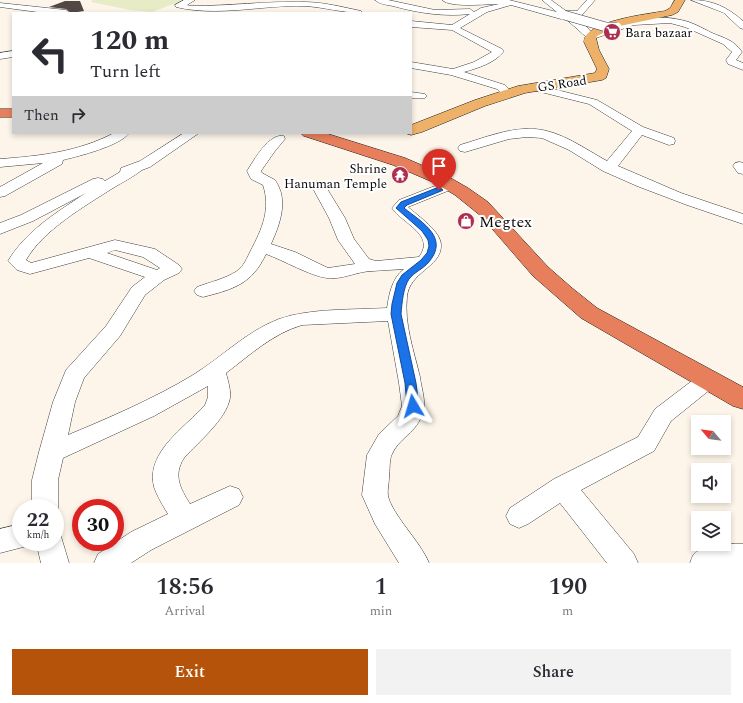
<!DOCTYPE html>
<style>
:root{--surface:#fff;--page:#f2f2f3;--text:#2b2b33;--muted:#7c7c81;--accent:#b45309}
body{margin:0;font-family:Spectral,serif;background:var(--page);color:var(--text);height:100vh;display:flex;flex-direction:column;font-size:15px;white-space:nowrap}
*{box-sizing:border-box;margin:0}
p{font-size:13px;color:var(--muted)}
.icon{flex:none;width:22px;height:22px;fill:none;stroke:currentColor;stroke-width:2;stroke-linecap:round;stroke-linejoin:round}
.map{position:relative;height:563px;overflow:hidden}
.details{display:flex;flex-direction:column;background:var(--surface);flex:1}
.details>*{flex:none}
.banner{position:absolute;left:12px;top:12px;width:400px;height:122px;border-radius:0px;box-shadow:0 2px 6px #0003;background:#fff;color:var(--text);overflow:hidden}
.needle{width:26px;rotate:299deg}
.controls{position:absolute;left:691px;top:415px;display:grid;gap:8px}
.controls a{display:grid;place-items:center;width:40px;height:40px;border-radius:0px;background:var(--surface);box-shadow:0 2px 6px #0003;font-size:20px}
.speed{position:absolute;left:12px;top:499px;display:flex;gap:8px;font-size:20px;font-weight:700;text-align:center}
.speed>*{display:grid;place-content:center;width:52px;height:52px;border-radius:50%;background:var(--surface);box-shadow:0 2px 6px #0003;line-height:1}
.speed small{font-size:10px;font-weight:400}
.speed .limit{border:6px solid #d22;background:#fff;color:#111}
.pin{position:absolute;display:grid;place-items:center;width:34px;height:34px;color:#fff;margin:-41px -17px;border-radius:50% 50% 50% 0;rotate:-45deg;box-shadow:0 0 4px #0007}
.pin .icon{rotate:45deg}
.me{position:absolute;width:44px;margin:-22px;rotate:353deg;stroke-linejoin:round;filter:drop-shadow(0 0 3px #0008)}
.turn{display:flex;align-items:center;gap:14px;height:84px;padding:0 12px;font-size:18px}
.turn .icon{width:52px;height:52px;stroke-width:2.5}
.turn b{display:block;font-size:28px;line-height:34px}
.then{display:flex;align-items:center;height:38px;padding:0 12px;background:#0003;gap:8px;font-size:15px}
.eta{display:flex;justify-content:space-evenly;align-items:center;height:68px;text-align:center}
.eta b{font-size:24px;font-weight:600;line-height:28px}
.action{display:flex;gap:8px;margin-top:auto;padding:8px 12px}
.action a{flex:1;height:46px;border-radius:0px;background:var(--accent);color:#fff;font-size:16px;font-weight:600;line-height:46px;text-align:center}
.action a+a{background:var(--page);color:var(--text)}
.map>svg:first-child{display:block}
.pitch{fill:#e7ecc7}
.building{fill:#524947}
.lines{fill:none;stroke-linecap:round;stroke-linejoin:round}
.minor-casing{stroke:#3d3d3d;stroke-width:1}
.major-casing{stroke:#1b1b1b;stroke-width:1}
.highway-casing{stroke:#1b1b1b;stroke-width:1}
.minor{fill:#fff;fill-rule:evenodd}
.major{fill:#edb169;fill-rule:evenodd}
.highway{fill:#e87f5c;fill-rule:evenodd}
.minor-bridge-casing{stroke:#3d3d3d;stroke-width:10;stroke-linecap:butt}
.minor-bridge{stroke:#fff;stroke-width:9}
.route{fill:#1a73e8;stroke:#114b97}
.labels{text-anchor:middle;stroke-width:4;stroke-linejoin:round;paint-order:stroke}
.far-poi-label{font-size:13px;fill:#0a0a0a;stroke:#fff;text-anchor:start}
.far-street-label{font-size:13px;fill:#0a0a0a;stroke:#fff}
.poi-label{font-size:16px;fill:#0a0a0a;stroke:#fff;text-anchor:start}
</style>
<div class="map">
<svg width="743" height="563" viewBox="0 0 743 563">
<rect width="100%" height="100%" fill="#fdf5e9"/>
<polygon class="pitch" points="92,0 184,0 152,12 130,10 91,2"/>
<polygon class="building" points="65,1 80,1 84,11 71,13 66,9 49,7"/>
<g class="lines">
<g class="minor-casing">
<g id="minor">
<path d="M184 0H195L187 5 191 6C229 6 266 1 304 2 323 2 342 7 361 11L362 13C343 13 324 7 304 6 262 5 218 17 176 7L175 5Z"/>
<path d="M375 0H388L435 10 470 9 474 12 481 8 499 4C486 4 451 8 442 0H509L557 12 542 0H551L566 11H577L587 0H595L582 15 572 16 586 26 592 33C618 21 652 13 681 20 692 22 702 28 712 33 724 38 734 40 742 52L736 60 743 63V70L728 64 726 60 732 52 723 44 685 27 670 23 634 25 590 40C588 39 569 21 564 18L561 19 511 5 487 12 460 28 502 49 504 51C495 63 478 68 464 72L505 85 514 94 512 96H504L497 89 451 75 411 68V62L453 69 474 62 492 52 452 30 411 27V21L452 25 470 14C444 17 418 13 393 6 387 5 379 4 375 0Z"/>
<path d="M691 0C713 0 727 7 743 21V29L740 28 724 13Z"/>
<polygon points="0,3 66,10 70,13 45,13 0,7"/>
<polygon points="13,51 13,57 0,59 0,53"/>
<path d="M533 84 597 100 643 127 674 138 675 141 674 144 669 145 642 135 618 166 681 193 743 214V224L687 205 637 186 603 171 569 150 542 138 527 137 509 139 465 152 460 151 458 148 460 145C484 138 510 127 535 129 561 131 585 149 607 161L632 131 589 104 529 89 527 87 529 85Z"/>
<polygon points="411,92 425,94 427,96 425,98 411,98"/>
<path d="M114 133H129C120 146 79 156 63 160L62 164 5 196 0 197V187L43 163 0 167V159C40 156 78 152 114 133Z"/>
<path d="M184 133H199L150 167 142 170C133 177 123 182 113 188 85 206 43 230 26 260L31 263 115 240 155 249 179 265 182 269 179 273 164 280 145 295 120 336 84 378 75 402 68 435C111 417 153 399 193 375 222 357 247 331 279 319 310 308 354 310 387 308 389 294 392 278 404 269 393 270 383 270 373 271 357 271 343 280 327 278 310 276 283 260 266 254 252 284 234 289 203 297L197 295 194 291 197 287C210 282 225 279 237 271 244 266 247 258 251 250 262 229 271 209 263 185L251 179 247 171C254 160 269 133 284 136L285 139 275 151 261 171 262 173 275 180C289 200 280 224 271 244L295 252 328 268 355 264 338 240 329 218 311 185 313 182 318 181 323 182 345 218 354 239 369 259 376 261 419 257C436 235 403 224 392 208L399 200 445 182 450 181 455 182 457 185 455 188 408 207C418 216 442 232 441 246 441 267 409 272 407 297 404 324 414 351 420 377 421 386 425 398 424 407 420 432 401 435 392 454 389 460 390 470 389 478 389 483 387 491 388 496 393 516 420 541 429 563H399L375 524 362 495 367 455 379 434 398 416 402 406 399 383 388 321 302 325C272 334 250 355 226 373 228 381 231 390 230 398 226 420 198 442 184 458 173 475 180 488 190 504L230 486 239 489 243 497 239 505 151 550 131 563H94L98 554 131 532 168 514C163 506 157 496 154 487 145 452 186 427 205 405L208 397V386L154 416 63 458 58 480V508L55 514V508H32V480L39 452 53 402 66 370 106 326 132 287 145 277 89 258 30 274 17 270 8 261C26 231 57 212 86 193L33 221 0 234V223L21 215 93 179 98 178 103 179 105 181 120 172 121 168 140 161ZM115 250 143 257 160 268 157 270 107 253Z"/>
<polygon points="740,162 743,163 743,174 738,173 733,166 735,163"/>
<polygon points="709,371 717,374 720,379 717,384 671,421 654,451 581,490 634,554 638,563 607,563 560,503 528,524 519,528 510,524 506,516 510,508 554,479 638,437 655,409 701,374"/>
<polygon points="21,524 21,542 32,542 31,545 0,553 0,529"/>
<polygon points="55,531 60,533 69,563 41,563 36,542 55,542"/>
<path d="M733 544H743V563H690C691 561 692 556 694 554 701 547 723 544 733 544Z"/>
</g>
</g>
<g class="major-casing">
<path id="major" d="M675 0H685L678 12 672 15 615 27 597 36 596 38 599 50 609 69 606 78 602 80 525 93 485 106 422 132 411 135 405 133H411V125L475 100 518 86 595 73 597 69 584 42C584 21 648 14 665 11L670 8Z"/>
</g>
<g class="highway-casing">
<g id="highway">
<rect x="0" y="109" width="13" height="8"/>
<polygon points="301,133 325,133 405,158 447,176 468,188 488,202 548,267 572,288 597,308 743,387 743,409 733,406 581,318 533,276 481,216 455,195 435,183 393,165 304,136"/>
</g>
</g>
<use href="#minor" class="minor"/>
<use href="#major" class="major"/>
<use href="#highway" class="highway"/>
<g class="minor-bridge-casing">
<polyline id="minor-bridge" points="564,15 606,27 617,27"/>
</g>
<use href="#minor-bridge" class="minor-bridge"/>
</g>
<path class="route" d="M439 187 443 190 441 191 407 205 404 208C423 223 450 238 428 263 423 269 414 272 409 279 403 288 402 303 401 314L416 383 419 406 417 409 413 410 409 409 407 406 405 383 391 314 392 304 397 283 402 275 421 260 427 253 429 246 428 240 422 231 396 208 401 202Z"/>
<defs>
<g id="supermarket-disc" transform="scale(0.9)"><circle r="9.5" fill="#ad2f50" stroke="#fff"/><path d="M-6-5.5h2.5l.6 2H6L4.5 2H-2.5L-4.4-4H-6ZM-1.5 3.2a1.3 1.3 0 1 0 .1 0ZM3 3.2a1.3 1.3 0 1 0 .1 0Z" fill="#fff"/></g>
<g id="temple-disc" transform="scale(0.9)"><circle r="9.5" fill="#ad2f50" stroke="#fff"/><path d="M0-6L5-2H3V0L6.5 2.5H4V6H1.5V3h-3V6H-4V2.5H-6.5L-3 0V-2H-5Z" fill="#fff"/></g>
<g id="shop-disc" transform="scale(0.9)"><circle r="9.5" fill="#ad2f50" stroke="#fff"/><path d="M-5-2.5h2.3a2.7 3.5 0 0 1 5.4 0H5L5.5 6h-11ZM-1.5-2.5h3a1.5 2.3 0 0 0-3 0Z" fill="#fff"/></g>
</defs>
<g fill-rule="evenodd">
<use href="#supermarket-disc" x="612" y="32"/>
<use href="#temple-disc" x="400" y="175"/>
<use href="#shop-disc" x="466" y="221"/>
</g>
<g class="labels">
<g class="far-poi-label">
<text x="625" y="37">Bara bazaar</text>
<text x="387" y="173" text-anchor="end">Shrine<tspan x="387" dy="15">Hanuman Temple</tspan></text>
</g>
<g class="far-street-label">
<text transform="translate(562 83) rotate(-9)" y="5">GS Road</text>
</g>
<g class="poi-label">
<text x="479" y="227">Megtex</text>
</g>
</g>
</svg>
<div class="controls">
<a><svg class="needle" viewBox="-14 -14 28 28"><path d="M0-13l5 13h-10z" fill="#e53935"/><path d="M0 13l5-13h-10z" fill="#7c7c81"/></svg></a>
<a><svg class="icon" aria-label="sound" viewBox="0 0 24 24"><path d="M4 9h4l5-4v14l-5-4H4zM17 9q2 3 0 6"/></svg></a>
<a><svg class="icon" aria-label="layers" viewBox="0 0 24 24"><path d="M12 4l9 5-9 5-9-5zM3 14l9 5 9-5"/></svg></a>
</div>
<div class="speed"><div>22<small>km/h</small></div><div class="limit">30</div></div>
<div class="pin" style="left:439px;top:190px;background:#d93025"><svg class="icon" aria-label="arrive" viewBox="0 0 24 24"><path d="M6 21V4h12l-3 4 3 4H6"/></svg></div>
<svg class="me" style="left:413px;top:406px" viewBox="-20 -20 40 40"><path d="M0-17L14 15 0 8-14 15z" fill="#1a73e8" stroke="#fff" stroke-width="4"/></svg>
<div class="banner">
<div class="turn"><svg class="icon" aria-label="left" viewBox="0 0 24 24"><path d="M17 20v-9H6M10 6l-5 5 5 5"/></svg><div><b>120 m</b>Turn left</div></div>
<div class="then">Then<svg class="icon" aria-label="right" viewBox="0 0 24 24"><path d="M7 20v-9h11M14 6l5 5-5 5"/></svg></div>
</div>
</div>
<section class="details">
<div class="eta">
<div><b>18:56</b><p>Arrival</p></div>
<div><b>1</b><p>min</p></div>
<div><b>190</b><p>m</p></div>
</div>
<div class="action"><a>Exit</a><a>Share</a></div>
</section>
